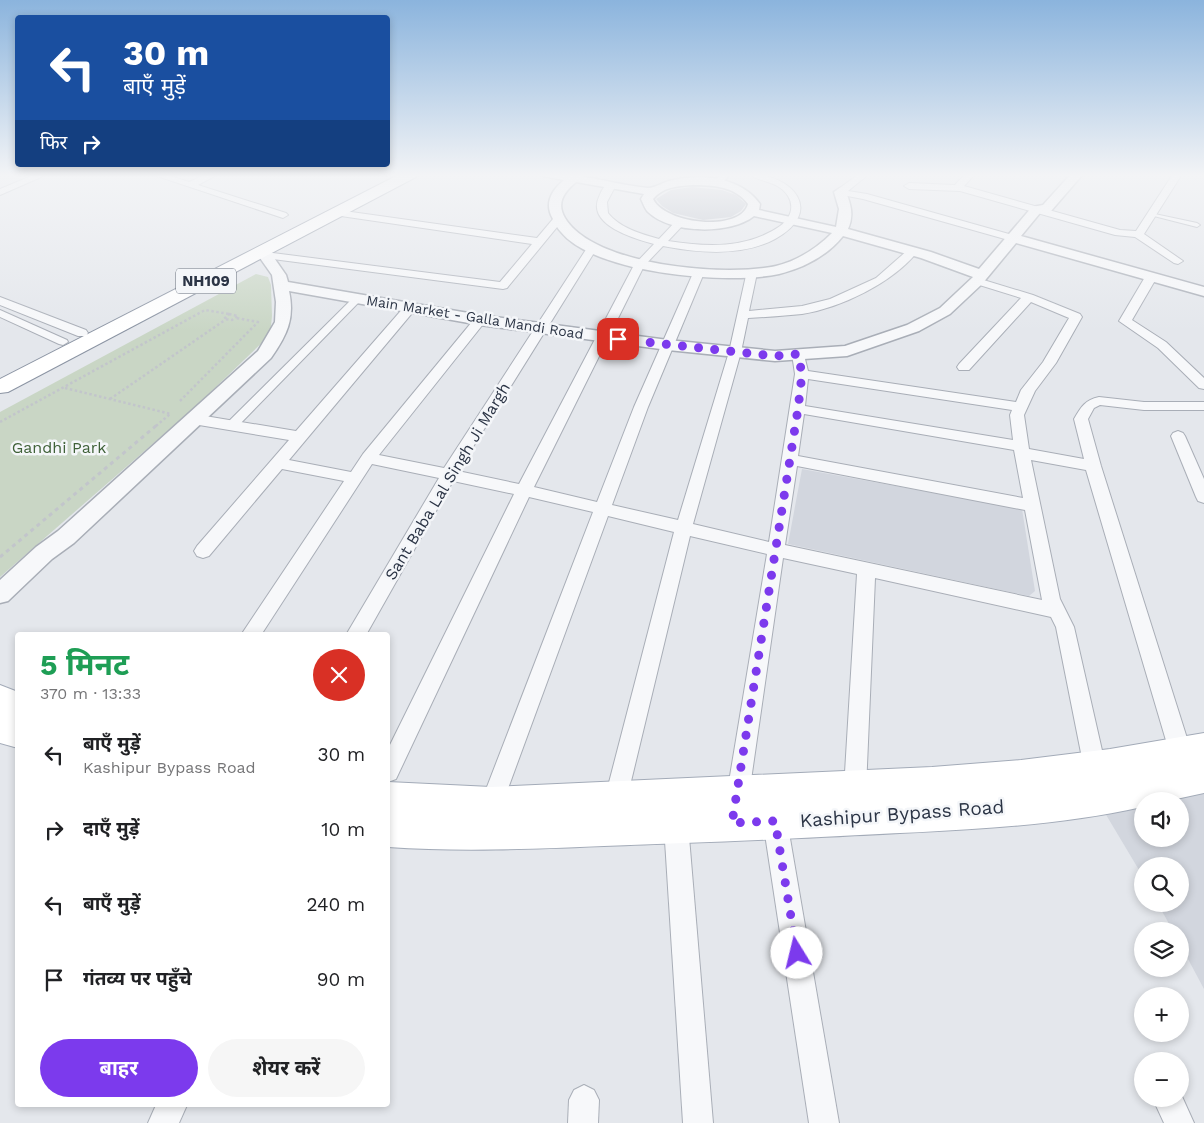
<!DOCTYPE html>
<html lang="hi">
<meta charset="utf-8">
<style>
:root{--surface:#fff;--page:#f6f6f6;--text:#202124;--muted:#757577;--accent:#7c3aed}
body{margin:0;font-family:"Work Sans","Noto Sans Devanagari",sans-serif;background:var(--page);color:var(--text);height:100vh;display:flex;flex-direction:column;font-size:19px;white-space:nowrap}
*{box-sizing:border-box;margin:0}
p{font-size:16px;color:var(--muted)}
.icon{flex:none;width:28px;height:28px;fill:none;stroke:currentColor;stroke-width:2;stroke-linecap:round;stroke-linejoin:round}
.map{position:relative;flex:1;overflow:hidden}
.drawer{position:absolute;left:15px;top:632px;width:375px;height:475px;display:flex;flex-direction:column;background:var(--surface);border-radius:5px;box-shadow:0 2px 8px #0003}
.drawer>*{flex:none}
.top-card{position:absolute;left:15px;top:15px;width:375px;height:152px;border-radius:5px;box-shadow:0 2px 8px #0003;background:#1a4fa0;color:#fff;overflow:hidden}
.controls{position:absolute;left:1134px;top:792px;display:grid;gap:10px}
.controls a{display:grid;place-items:center;width:55px;height:55px;border-radius:50%;background:var(--surface);box-shadow:0 2px 8px #0003;font-size:25px}
.pin{position:absolute;display:grid;place-items:center;width:42px;height:42px;color:#fff;margin:-21px;border-radius:10px;box-shadow:0 2px 8px #0006}
.me{position:absolute;width:55px;margin:-28px;rotate:351deg;stroke-linejoin:round;filter:drop-shadow(0 0 4px #0008)}
.turn{display:flex;align-items:center;gap:18px;height:105px;padding:0 25px;font-size:22px}
.turn .icon{width:65px;height:65px;stroke-width:2.5}
.turn b{display:block;font-size:35px;line-height:42px}
.then{display:flex;align-items:center;height:48px;padding:0 25px;background:#0003;gap:10px;font-size:19px}
.round{display:grid;place-items:center;flex:none;width:52px;height:52px;border-radius:26px;background:var(--page)}
.head{display:flex;align-items:center;justify-content:space-between;height:85px;padding:0 25px}
h1{font-size:30px;font-weight:700;line-height:38px;color:#1e9e55}
.action{display:flex;gap:10px;margin-top:auto;padding:10px 25px}
.action a{flex:1;height:58px;border-radius:30px;background:var(--accent);color:#fff;font-size:20px;font-weight:700;line-height:58px;text-align:center}
.action a+a{background:var(--page);color:var(--text)}
ul{padding:0;list-style:none}
li{display:flex;align-items:center;gap:15px;height:75px;padding:0 25px}
li div{flex:1}
li b{display:block;font-size:19px}
li em{font-style:normal}
.map>svg:first-child{display:block}
.built{fill:#d2d6de}
.green{fill:#c9d6c5}
.building{fill:#bbc0ca}
.lines{fill:none;stroke-linecap:round;stroke-linejoin:round}
.service-casing{stroke:#a9aeb7;stroke-width:2}
.pedestrian-casing{stroke:#a9aeb7;stroke-width:2}
.minor-casing{stroke:#a9aeb7;stroke-width:2}
.tertiary-casing{stroke:#a9aeb7;stroke-width:3}
.primary-casing{stroke:#a3abb8;stroke-width:2}
.trunk-casing{stroke:#8b94a3;stroke-width:2}
.path-far1{stroke:#c2c5cb;stroke-width:2.5;stroke-dasharray:2.5 2.5;stroke-linecap:butt}
.path{stroke:#c2c5cb;stroke-width:3;stroke-dasharray:4 4;stroke-linecap:butt}
.service{fill:#f7f8fa;fill-rule:evenodd}
.pedestrian{fill:#f7f8fa;fill-rule:evenodd}
.minor{fill:#f7f8fa;fill-rule:evenodd}
.tertiary{fill:#f7f8fa;fill-rule:evenodd}
.primary{fill:#fff;fill-rule:evenodd}
.trunk{fill:#fff;fill-rule:evenodd}
.route{stroke:#7c3aed;stroke-width:9;stroke-dasharray:0 16.2}
.labels{text-anchor:middle;stroke-width:5;stroke-linejoin:round;paint-order:stroke}
.far-street-label{font-size:14px;fill:#2b3445;stroke:#f4f6f9}
.shield{fill:#f4f6f9;stroke:#676e7b;stroke-width:1}
.shield-label{font-size:15px;font-weight:bold;fill:#2b3445}
.park-label{font-size:16px;fill:#3f6138;stroke:#f4f6f9}
.street-label{font-size:16px;fill:#2b3445;stroke:#f4f6f9}
.near-street-label{font-size:19px;fill:#2b3445;stroke:#f4f6f9}
</style>
<div class="map">
<svg width="1204" height="1123" viewBox="0 0 1204 1123">
<rect width="100%" height="100%" fill="#e4e7ec"/>
<g class="built">
<polygon points="802,469 1022,509 1035,591 1029,596 788,544"/>
<polygon points="1204,792 1204,989 1180,944 1180,931 1173,931 1158,904 1180,904 1180,866 1142,866 1142,875 1102,808 1142,802 1142,839 1180,839 1180,801 1145,801"/>
</g>
<polygon class="green" points="256,274 268,277 271,285 272,316 270,335 195,407 0,577 0,412"/>
<polygon class="building" points="692,187 722,190 736,195 746,204 741,211 731,217 703,220 673,213 662,206 656,199 671,190"/>
<g class="lines">
<g class="service-casing">
<polygon id="service" points="1150,213 1197,223 1200,225 1197,227 1150,215"/>
</g>
<g class="pedestrian-casing">
<g id="pedestrian">
<polygon points="357,296 362,299 360,301 236,428 228,428 226,425 228,422 354,297"/>
<polygon points="0,310 67,340 68,342 63,345 59,344 0,317"/>
</g>
</g>
<g class="minor-casing">
<g id="minor">
<polygon points="36,174 48,174 0,195 0,189"/>
<polygon points="151,174 164,174 189,182 207,174 218,174 198,185 286,213 288,215 283,218"/>
<polygon points="721,174 730,174 721,185 715,185 713,183"/>
<path d="M749 174C793 174 825 212 775 239 742 257 699 253 663 246L644 266 534 487 597 502 634 407 694 271H702L704 273 648 407 612 505 678 520 729 352 747 271H755L757 273 749 311 802 306 830 299 876 278 909 249 913 248 918 251C894 282 841 308 802 314 784 316 766 317 748 318L741 352 693 524 769 542 795 374 792 354 793 351H803L808 371 1016 402 1021 390 1043 362 1069 318 1031 302 969 370H959L957 367 959 364 1021 298 973 283 971 281 977 278 1033 295 1080 314 1082 317 1056 363 1035 391 1024 415 1029 449 1084 459 1074 419C1081 407 1085 400 1099 397L1144 402H1204V410H1144L1100 405 1094 408 1088 419 1101 466 1192 754 1189 761 1181 764 1173 761 1170 754 1086 470 1031 460 1060 599 1074 627 1106 768 1103 776 1095 779 1087 776 1084 768 1056 627 1051 617 875 578 866 789 863 797 855 800 847 797 844 789 857 574 783 558 749 794 746 802 738 805 730 802 727 794 767 554 690 536 627 798 624 806 616 809 608 806 605 798 674 532 608 516 499 813 491 816 483 813 480 805 593 512 529 497 396 779 388 782V749L514 494 453 481 366 635H346L439 478 372 464 261 635H241L344 481 282 469 209 556 203 558 197 556 194 551 197 546 289 440 193 424 188 422 186 419 188 416 193 414 296 431 405 306H413L415 309 413 312 289 460 351 472 363 454 476 317H484L486 320 484 323 379 455 444 468 587 248 588 246H596L597 248 458 471 519 484 634 265 654 244C635 239 586 225 599 197 601 191 605 184 611 182L616 185 607 202 608 213C620 228 641 234 659 239L676 221 680 220 685 223 668 241C707 247 747 249 780 226 790 219 795 207 788 196 778 180 760 183 749 174ZM808 379 1012 410 1010 415 1013 440 805 406ZM804 414 1014 450 1023 498 798 456ZM797 466 1025 510 1042 600 785 545Z"/>
<polygon points="859,174 869,174 848,191 867,194 1016,236 1017,238 1012,241 863,199 837,194 837,190"/>
<polygon points="965,174 975,174 964,186 1120,230 1136,231 1173,174 1182,174 1144,234 1183,261 1178,264 1174,263 1135,237 1115,235 960,191 909,189 904,186 909,183 955,185"/>
<polygon points="337,210 537,238 553,219 557,218 562,221 507,288 503,289 265,258 260,255 265,252 500,282 532,244 334,215 334,211"/>
<polygon points="1151,274 1157,277 1132,320 1166,342 1204,378 1204,389 1199,388 1158,348 1119,321 1145,277"/>
<polygon points="0,297 86,330 88,333 86,336 78,336 0,305"/>
<polygon points="1178,431 1183,433 1185,436 1204,479 1204,503 1198,501 1196,497 1171,436 1173,433"/>
<polygon points="775,809 783,813 787,821 839,1123 809,1123 763,821 767,813"/>
<polygon points="676,813 684,817 688,825 713,1123 683,1123 664,825 668,817"/>
<polygon points="584,1085 594,1090 599,1100 598,1123 568,1123 569,1100 574,1090"/>
<polygon points="1180,1092 1194,1123 1164,1123 1153,1099 1180,1099"/>
<polygon points="156,1105 187,1105 179,1123 148,1123"/>
</g>
</g>
<g class="tertiary-casing">
<path id="tertiary" d="M541 174H586L584 177C605 180 627 186 648 188 655 188 665 181 673 180 703 173 742 178 760 204L759 210 836 227 839 209 834 192 840 188 846 192C851 205 854 216 848 229L931 252 979 269 1032 207 1043 205 1071 174H1083L1051 211 1040 213 1021 236 1204 287V296L1016 243 982 284 950 314 919 331 847 356 775 361 668 350 480 325 289 291C295 319 287 335 271 358L74 543 52 559 8 601 0 603V580L36 547 58 531 258 351 275 322 276 302 272 275 260 258 253 257 251 254 253 251 270 252 286 275 288 282 480 315 668 340 775 351 845 346 907 325 940 308 973 277 921 258 843 236C827 256 803 268 779 274 729 285 595 274 561 232 558 229 555 224 553 219 544 204 551 191 564 180L543 176ZM576 182 644 194 641 199C643 203 645 209 648 212 671 234 730 235 754 216L832 233C817 248 797 261 776 266 725 277 594 266 565 218 556 203 564 192 576 182ZM692 185C712 185 735 186 748 204 741 232 666 225 653 199 663 187 677 186 692 185Z"/>
</g>
<g class="primary-casing">
<g id="primary">
<polygon points="0,685 18,692 18,748 0,743"/>
<path d="M1204 733V793L1167 801H1142V807C1040 830 926 831 821 837 749 841 676 843 604 846 532 849 459 852 388 847V782L491 787 932 767 1021 760 1110 749Z"/>
</g>
</g>
<g class="trunk-casing">
<polygon id="trunk" points="400,174 418,174 416,177 8,392 0,393 0,379"/>
</g>
<g class="path-far1">
<polygon points="229,314 238,316 232,320 224,319"/>
<polyline points="65,388 171,414"/>
<polyline points="110,399 225,320"/>
<polyline points="180,401 258,322 236,318"/>
<polyline points="0,422 205,310 229,314"/>
<polyline points="156,426 170,414"/>
</g>
<polyline class="path" points="0,557 157,425"/>
<use href="#service" class="service"/>
<use href="#pedestrian" class="pedestrian"/>
<use href="#minor" class="minor"/>
<use href="#tertiary" class="tertiary"/>
<use href="#primary" class="primary"/>
<use href="#trunk" class="trunk"/>
</g>
<linearGradient id="sky" x2="0" y2="1"><stop stop-color="#8bb4dd"/><stop offset="0.53" stop-color="#f3f4f6"/><stop offset="1" stop-color="#f3f4f6" stop-opacity="0"/></linearGradient>
<rect width="1204" height="331" fill="url(#sky)"/>
<g class="lines">
<polyline class="route" points="618,339 775,356 798,354 802,374 798,409 732,823 775,821 797,953"/>
</g>
<g class="labels">
<g class="far-street-label">
<text transform="translate(475 317) rotate(9)" y="5">Main Market - Galla Mandi Road</text>
</g>
<rect class="shield" x="176" y="268.5" width="60" height="25" rx="4"/>
<g class="shield-label">
<text x="206" y="286">NH109</text>
</g>
<g class="park-label">
<text x="59" y="453">Gandhi Park</text>
</g>
<g class="street-label">
<text transform="translate(447 481) rotate(-59)" y="6">Sant Baba Lal Singh Ji Margh</text>
</g>
<g class="near-street-label">
<text transform="translate(902 813) rotate(-4)" y="7">Kashipur Bypass Road</text>
</g>
</g>
</svg>
<div class="controls">
<a><svg class="icon" aria-label="sound" viewBox="0 0 24 24"><path d="M4 9h4l5-4v14l-5-4H4zM17 9q2 3 0 6"/></svg></a>
<a><svg class="icon" aria-label="search" viewBox="0 0 24 24"><circle cx="10" cy="10" r="6"/><path d="M15 15l6 6"/></svg></a>
<a><svg class="icon" aria-label="layers" viewBox="0 0 24 24"><path d="M12 4l9 5-9 5-9-5zM3 14l9 5 9-5"/></svg></a>
<a>+</a>
<a>−</a>
</div>
<div class="pin" style="left:618px;top:339px;background:#d93025"><svg class="icon" aria-label="arrive" viewBox="0 0 24 24"><path d="M6 21V4h12l-3 4 3 4H6"/></svg></div>
<svg class="me" style="left:797px;top:953px" viewBox="-20 -20 40 40"><circle r="19" fill="#fff"/><path d="M0-13L10 11 0 6-10 11z" fill="#7c3aed"/></svg>
<div class="top-card">
<div class="turn"><svg class="icon" aria-label="left" viewBox="0 0 24 24"><path d="M17 20v-9H6M10 6l-5 5 5 5"/></svg><div><b>30 m</b>बाएँ मुड़ें</div></div>
<div class="then">फिर<svg class="icon" aria-label="right" viewBox="0 0 24 24"><path d="M7 20v-9h11M14 6l5 5-5 5"/></svg></div>
</div>
<section class="drawer">
<div class="head"><div><h1>5 मिनट</h1><p>370 m · 13:33</p></div><a class="round" style="background:#d93025;color:#fff"><svg class="icon" aria-label="close" viewBox="0 0 24 24"><path d="M6 6l12 12M18 6L6 18"/></svg></a></div>
<ul>
<li><svg class="icon" aria-label="left" viewBox="0 0 24 24"><path d="M17 20v-9H6M10 6l-5 5 5 5"/></svg><div><b>बाएँ मुड़ें</b><p>Kashipur Bypass Road</p></div><em>30 m</em></li>
<li><svg class="icon" aria-label="right" viewBox="0 0 24 24"><path d="M7 20v-9h11M14 6l5 5-5 5"/></svg><div><b>दाएँ मुड़ें</b></div><em>10 m</em></li>
<li><svg class="icon" aria-label="left" viewBox="0 0 24 24"><path d="M17 20v-9H6M10 6l-5 5 5 5"/></svg><div><b>बाएँ मुड़ें</b></div><em>240 m</em></li>
<li><svg class="icon" aria-label="arrive" viewBox="0 0 24 24"><path d="M6 21V4h12l-3 4 3 4H6"/></svg><div><b>गंतव्य पर पहुँचे</b></div><em>90 m</em></li>
</ul>
<div class="action"><a>बाहर</a><a>शेयर करें</a></div>
</section>
</div>
